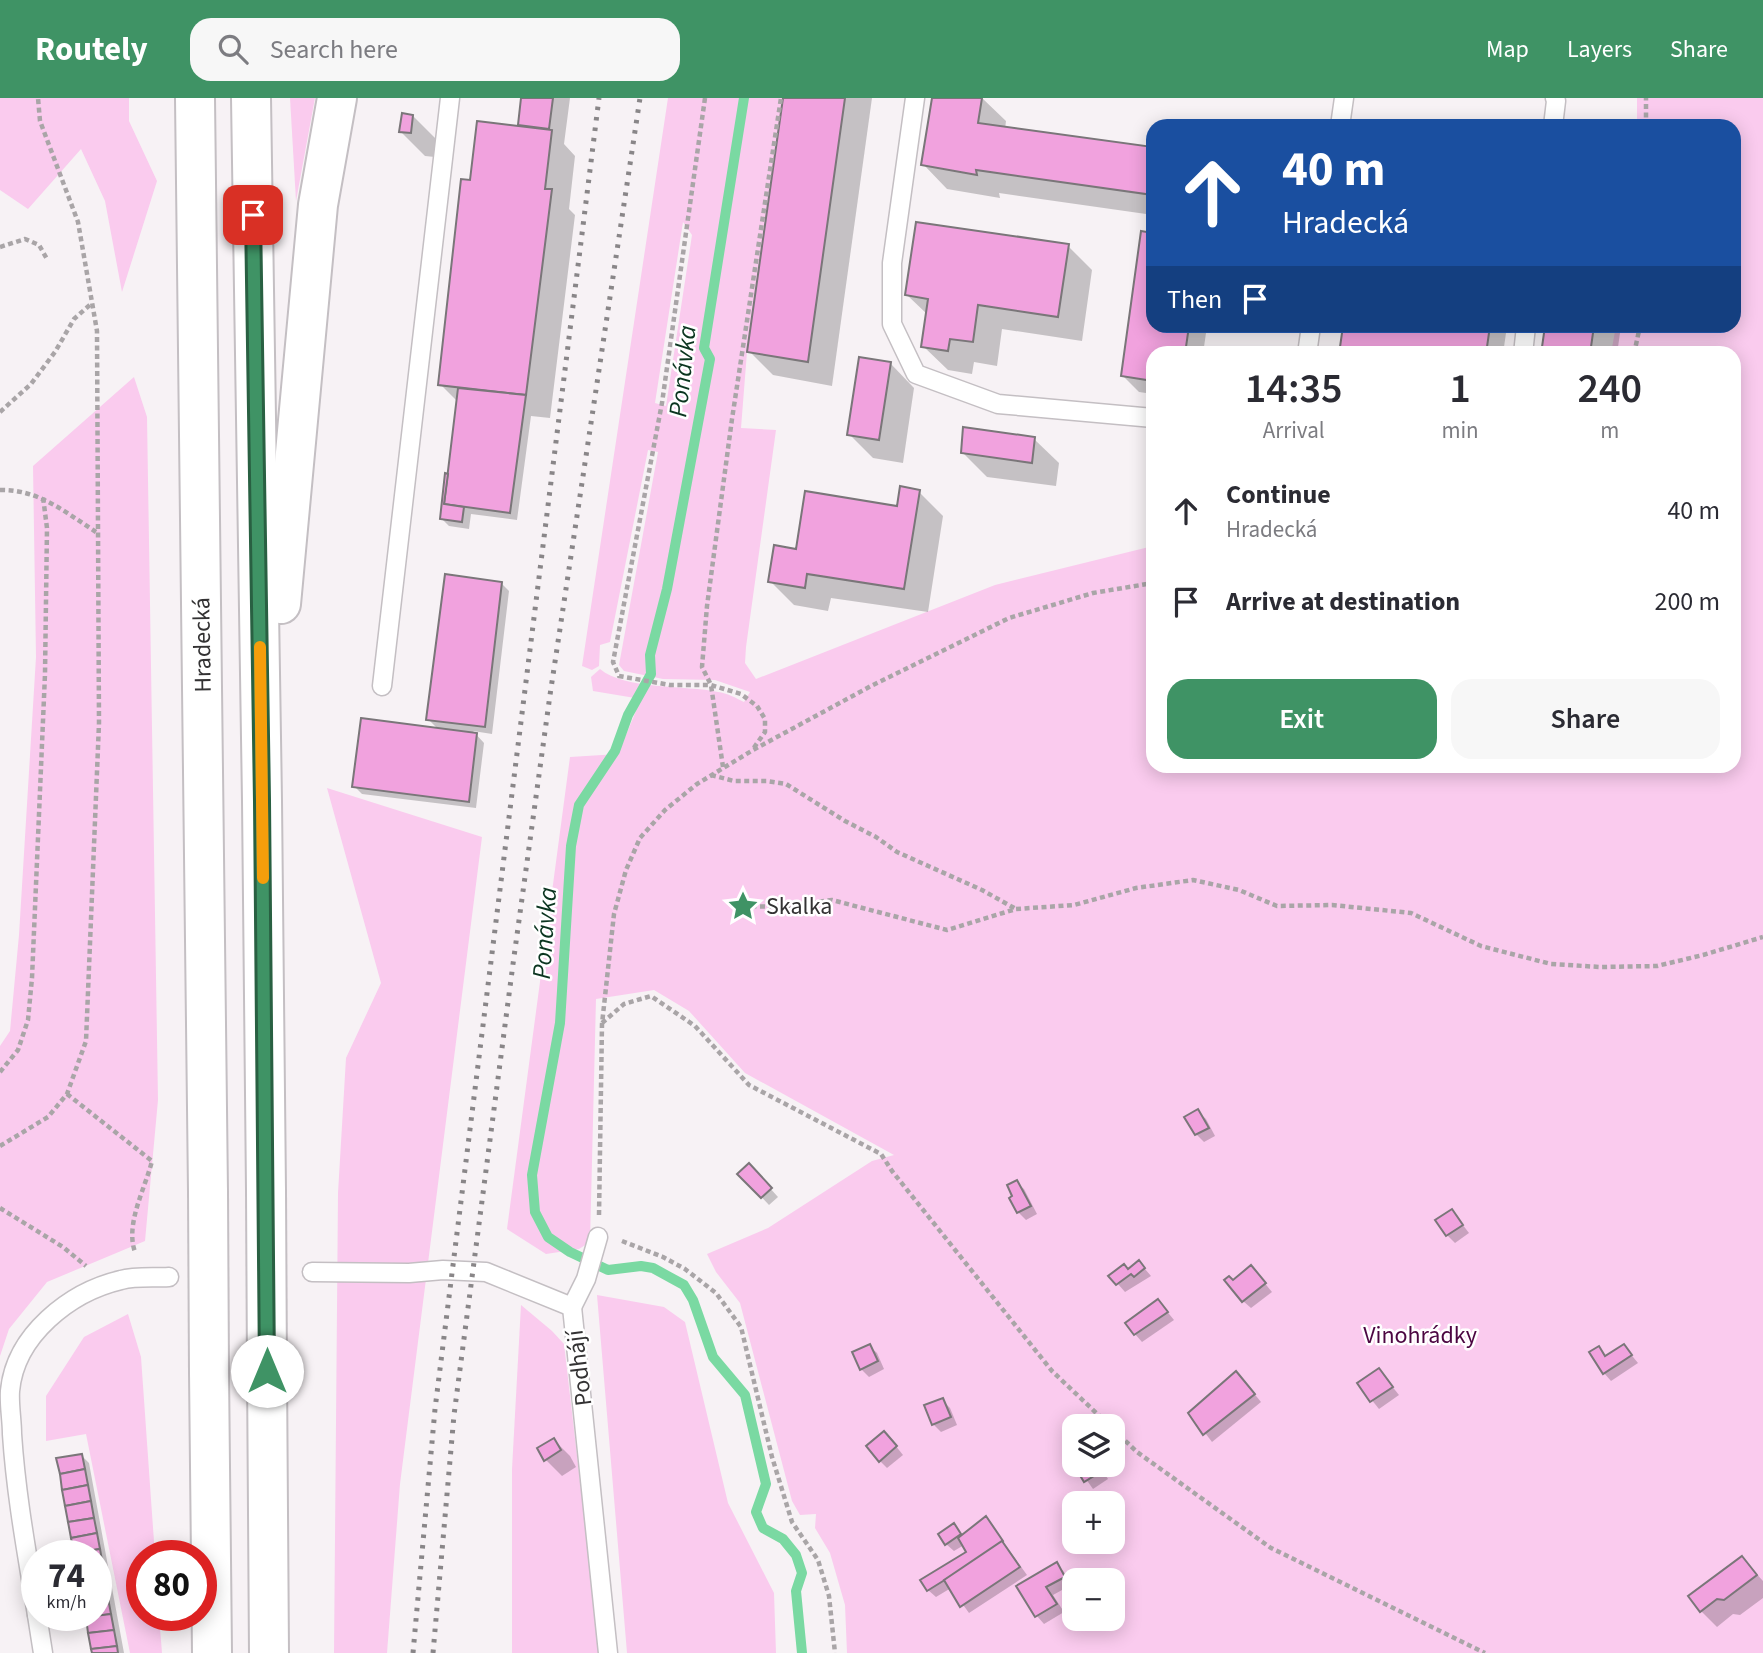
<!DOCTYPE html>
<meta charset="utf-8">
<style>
:root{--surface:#fff;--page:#f7f7f7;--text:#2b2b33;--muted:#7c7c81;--accent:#3f9365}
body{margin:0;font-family:"Source Sans 3",sans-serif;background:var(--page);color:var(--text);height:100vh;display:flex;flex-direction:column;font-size:26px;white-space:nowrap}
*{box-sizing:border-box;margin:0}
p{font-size:23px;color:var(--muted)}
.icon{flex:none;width:38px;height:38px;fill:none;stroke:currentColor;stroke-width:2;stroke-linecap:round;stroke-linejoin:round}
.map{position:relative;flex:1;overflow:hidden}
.sheet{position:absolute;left:1146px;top:248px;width:595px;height:427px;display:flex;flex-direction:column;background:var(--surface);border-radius:21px;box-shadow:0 4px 18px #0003}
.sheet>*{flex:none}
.guide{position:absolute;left:1146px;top:21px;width:595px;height:214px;border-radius:21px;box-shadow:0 4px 18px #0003;background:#1a4fa0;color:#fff;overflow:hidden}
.fabs{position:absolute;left:1062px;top:1316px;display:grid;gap:14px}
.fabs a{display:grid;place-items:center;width:63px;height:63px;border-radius:14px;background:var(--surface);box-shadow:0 4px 18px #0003;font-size:35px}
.speed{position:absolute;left:21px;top:1442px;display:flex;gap:14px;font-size:35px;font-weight:700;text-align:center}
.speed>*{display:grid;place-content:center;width:91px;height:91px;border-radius:50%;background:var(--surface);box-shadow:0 4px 18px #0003;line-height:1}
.speed small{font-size:18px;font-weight:400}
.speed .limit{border:10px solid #d22;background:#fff;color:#111}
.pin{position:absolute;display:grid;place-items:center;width:60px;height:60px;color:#fff;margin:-30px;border-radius:14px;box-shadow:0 4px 10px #0006}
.me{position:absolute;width:77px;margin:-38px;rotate:0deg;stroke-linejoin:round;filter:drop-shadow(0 0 5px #0008)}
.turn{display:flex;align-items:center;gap:24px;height:147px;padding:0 21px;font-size:32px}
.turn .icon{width:91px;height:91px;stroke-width:2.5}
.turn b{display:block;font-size:49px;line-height:60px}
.then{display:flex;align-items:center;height:66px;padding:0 21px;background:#0003;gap:14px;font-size:26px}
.eta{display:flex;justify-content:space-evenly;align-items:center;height:119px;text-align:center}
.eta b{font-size:42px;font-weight:600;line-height:49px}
.cta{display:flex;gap:14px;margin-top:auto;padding:14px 21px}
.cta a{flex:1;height:80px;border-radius:21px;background:var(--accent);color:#fff;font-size:28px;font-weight:600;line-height:80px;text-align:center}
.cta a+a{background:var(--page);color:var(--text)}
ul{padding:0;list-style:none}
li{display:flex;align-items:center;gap:21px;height:91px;padding:0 21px}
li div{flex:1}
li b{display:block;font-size:26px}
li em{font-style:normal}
header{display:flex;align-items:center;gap:42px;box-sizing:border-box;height:98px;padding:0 35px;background:var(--accent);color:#fff}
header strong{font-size:33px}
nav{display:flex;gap:38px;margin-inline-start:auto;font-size:24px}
.search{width:490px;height:63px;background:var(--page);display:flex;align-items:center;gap:18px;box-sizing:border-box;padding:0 24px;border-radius:21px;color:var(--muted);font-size:26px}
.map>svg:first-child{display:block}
.green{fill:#facbee;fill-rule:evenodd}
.shadow{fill:#0003}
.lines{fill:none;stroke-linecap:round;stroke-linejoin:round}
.stream{stroke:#7ad9a2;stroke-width:10}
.building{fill:#f1a2de;stroke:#7a7679;stroke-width:2}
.service-casing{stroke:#c4bfc3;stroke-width:21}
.trunk-casing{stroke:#c4bfc3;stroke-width:42}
.path{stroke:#a9a5a7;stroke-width:4.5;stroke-dasharray:5 3.5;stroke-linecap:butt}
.service{stroke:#fff;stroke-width:18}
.trunk{stroke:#fff;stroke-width:38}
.rail{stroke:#898688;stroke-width:5;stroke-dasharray:3.5 7;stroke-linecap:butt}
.trunk-bridge-casing{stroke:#c4bfc3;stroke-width:42;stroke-linecap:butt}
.trunk-bridge{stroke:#fff;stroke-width:38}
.route-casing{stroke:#296042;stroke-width:18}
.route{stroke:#3f9365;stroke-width:12}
.slow{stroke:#f59e0b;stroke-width:12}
.labels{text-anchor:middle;stroke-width:5;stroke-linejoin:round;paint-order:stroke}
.street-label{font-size:24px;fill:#333233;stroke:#fff}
.poi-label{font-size:24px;fill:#333233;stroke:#fff;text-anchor:start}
.park-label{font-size:24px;fill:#4c0642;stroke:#fff}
.water-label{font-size:26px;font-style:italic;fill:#0b3520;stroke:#fff}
</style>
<header>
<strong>Routely</strong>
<div class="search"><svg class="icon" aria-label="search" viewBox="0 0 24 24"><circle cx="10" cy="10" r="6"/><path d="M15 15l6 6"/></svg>Search here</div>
<nav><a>Map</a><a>Layers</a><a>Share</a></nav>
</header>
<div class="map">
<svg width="1763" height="1555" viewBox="0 0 1763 1555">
<rect width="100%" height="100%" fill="#f7f2f5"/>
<g class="green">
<polygon points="0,0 129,0 129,23 157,83 122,194 105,103 81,51 28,111 0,92"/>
<polygon points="290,0 315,0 296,103"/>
<path d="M668 0H783L747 254 741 330 776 332 746 549 745 565 756 581 995 487 1153 448V668H1734V256L1611 255 1616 228H1734V28H1637V0H1763V1555H847L845 1507 830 1455 815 1430 816 1416 800 1417 792 1403 740 1205 716 1174 707 1156 768 1130 872 1063 894 1057 745 975 689 913 654 892 596 901 590 1144 579 1151 546 1156 507 1131 570 659 618 656 641 601 593 593 591 579 600 571C625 592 686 587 718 594 727 595 736 600 744 604L750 594 715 582 663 581 624 573 619 567 658 354 648 352 610 544 600 547 599 568 592 572 582 568ZM683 124 692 137 666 308 655 305ZM1074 1328H1113V1367H1074ZM1074 1405H1113V1444H1074ZM1074 1482H1113V1521H1074Z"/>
<polygon points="134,279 147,319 158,1002 145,1143 47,1184 9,1231 0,1258 0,948 10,933 19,837 36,559 33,368"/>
<polygon points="327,690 482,739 400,1386 387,1555 334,1555 338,1095 346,960 381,885"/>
<polygon points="597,1197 664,1209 685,1224 728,1405 774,1495 776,1555 627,1555"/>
<polygon points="521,1207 552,1233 564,1246 600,1555 512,1555 512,1371"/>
<polygon points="128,1216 141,1259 155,1458 142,1458 142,1517 159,1517 162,1555 130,1555 86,1336 46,1343 46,1298 84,1239"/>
</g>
<g class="shadow">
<polygon points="523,0 570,0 564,46 575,58 569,111 575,117 550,320 531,318 517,422 471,416 469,431 449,428 442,421 458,304 440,286 472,84 523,30 520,27"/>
<polygon points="785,0 872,0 832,288 773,277 749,253"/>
<polygon points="933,0 982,0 1006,23 1005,31 1153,51 1153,117 999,95 1000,100 947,91 923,66"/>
<polygon points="413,18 437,42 435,59 425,58 401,34"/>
<polygon points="1142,135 1153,136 1153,228 1207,228 1203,256 1153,256 1153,296 1139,294 1123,278"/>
<polygon points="1068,148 1092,172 1082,243 1002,231 997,268 974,264 972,276 948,272 923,248 928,217 907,197"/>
<polygon points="1345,228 1507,228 1503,256 1341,256"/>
<polygon points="1546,228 1621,228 1617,256 1543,256"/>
<polygon points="890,265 914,290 903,365 873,360 849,336"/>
<polygon points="1034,341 1059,365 1056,388 987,379 963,355"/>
<polygon points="919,394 943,418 928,514 831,500 828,513 794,507 770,483 797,453 898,410"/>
<polygon points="501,485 509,493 492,636 473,633 484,645 476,710 362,696 354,688 439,632 428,621"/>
<polygon points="1198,1014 1206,1021 1215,1038 1204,1044 1196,1036"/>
<polygon points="749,1067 778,1099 769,1107 740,1076"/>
<polygon points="1016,1084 1024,1091 1037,1116 1026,1122 1018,1114 1011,1101 1015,1098"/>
<polygon points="1452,1113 1469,1135 1455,1145 1447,1137"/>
<polygon points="1139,1164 1151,1178 1125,1194 1111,1178 1128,1173"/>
<polygon points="1258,1177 1272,1194 1251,1210 1243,1203 1233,1184"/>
<polygon points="1165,1211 1174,1222 1142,1244 1135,1236"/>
<polygon points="869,1248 877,1255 884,1271 869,1279 861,1271"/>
<polygon points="1624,1248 1638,1265 1611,1283 1604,1275 1598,1250 1607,1259"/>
<polygon points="1379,1272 1399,1297 1379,1311 1359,1286"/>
<polygon points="1243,1282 1261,1304 1212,1344 1190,1315"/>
<polygon points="942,1302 950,1310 957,1327 941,1334 933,1326"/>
<polygon points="554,1342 570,1358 576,1369 562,1378 546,1362"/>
<polygon points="891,1342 903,1357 887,1370 880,1363"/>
<polygon points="82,1358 89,1365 124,1555 94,1555 96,1458"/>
<polygon points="1076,1367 1099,1367 1108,1381 1093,1391"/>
<polygon points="986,1420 1027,1477 969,1515 951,1490 936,1499 928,1492 968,1454 964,1447 954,1453 946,1446 954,1428 964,1438"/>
<polygon points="1742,1460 1763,1483 1763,1500 1740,1517 1733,1516 1717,1529 1701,1513"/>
<polygon points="1057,1466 1064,1474 1071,1487 1053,1497 1064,1514 1044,1526 1037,1518 1018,1489"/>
</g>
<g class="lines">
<polyline class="stream" points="744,0 704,250 710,261 667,491 650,557 651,576 628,617 615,653 579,707 571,748 560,925 532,1077 535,1114 548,1139 570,1154 608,1172 641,1168 653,1170 684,1187 693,1202 713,1259 745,1297 766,1386 756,1414 763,1430 783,1441 796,1457 802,1475 796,1493 802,1555"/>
</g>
<g class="building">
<polygon points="521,0 553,0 549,31 518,27"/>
<polygon points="783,0 845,0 808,264 747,254"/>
<polygon points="932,0 982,0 978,25 1153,49 1153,97 976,72 977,77 921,67"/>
<polygon points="402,15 413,17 411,35 399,34"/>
<polygon points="477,23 552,32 545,91 552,91 526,297 438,287 461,81 470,82"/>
<polygon points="916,124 1069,146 1058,219 978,207 973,244 950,241 948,253 921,249 928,201 905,197"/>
<polygon points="1141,133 1153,135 1153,228 1189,228 1185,256 1153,256 1153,283 1121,278"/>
<polygon points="1343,228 1490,228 1486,256 1339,256"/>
<polygon points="1545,228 1594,228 1590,256 1541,256"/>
<polygon points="859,259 891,264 879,342 847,337"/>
<polygon points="458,290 526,297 510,415 444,406"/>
<polygon points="963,329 1035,339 1032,365 961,355"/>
<polygon points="445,375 448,376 444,406 464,409 462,424 440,421"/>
<polygon points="900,388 920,392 904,491 807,476 805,490 768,484 774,447 796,451 805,393 897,408"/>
<polygon points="445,476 502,484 485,629 426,622"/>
<polygon points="361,620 477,635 469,704 352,689"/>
<polygon points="1198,1011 1209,1030 1195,1037 1184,1019"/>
<polygon points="749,1065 772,1090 761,1100 737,1076"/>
<polygon points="1017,1082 1031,1108 1017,1115 1009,1100 1012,1098 1007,1087"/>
<polygon points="1452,1111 1463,1127 1446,1138 1435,1122"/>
<polygon points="1139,1162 1145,1170 1134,1179 1131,1176 1116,1187 1108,1178 1124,1166 1128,1171"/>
<polygon points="1251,1167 1266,1185 1242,1204 1224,1182 1229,1178 1233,1182"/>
<polygon points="1158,1201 1168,1214 1134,1237 1125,1225"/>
<polygon points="870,1246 878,1263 860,1272 852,1254"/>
<polygon points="1624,1246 1632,1257 1603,1276 1589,1254 1599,1248 1605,1258"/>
<polygon points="1379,1270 1393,1289 1370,1304 1357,1285"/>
<polygon points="1236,1273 1255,1296 1203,1337 1188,1315"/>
<polygon points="943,1300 951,1319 932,1327 924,1307"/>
<polygon points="884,1333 897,1348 879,1364 866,1348"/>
<polygon points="554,1340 561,1352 544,1363 537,1350"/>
<polygon points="82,1356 85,1371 60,1376 56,1360"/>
<polygon points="1074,1362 1074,1367 1098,1367 1102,1373 1084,1384 1072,1364"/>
<polygon points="85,1371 88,1387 62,1392 60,1376"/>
<polygon points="88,1387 91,1403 65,1408 62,1392"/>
<polygon points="91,1403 94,1420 68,1424 65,1408"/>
<polygon points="986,1418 1003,1443 972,1465 927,1493 920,1482 966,1454 958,1440"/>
<polygon points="94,1420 97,1435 71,1440 68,1424"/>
<polygon points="954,1425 961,1436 945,1447 938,1436"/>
<polygon points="97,1435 100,1451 74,1455 71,1440"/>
<polygon points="1002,1443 1020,1469 960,1509 944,1482"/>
<polygon points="100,1451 103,1468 96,1469 96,1458 74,1458 74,1455"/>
<polygon points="1742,1458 1757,1477 1724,1502 1717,1501 1700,1514 1688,1498"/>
<polygon points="1057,1464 1065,1479 1046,1489 1057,1506 1035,1519 1016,1488"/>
<polygon points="103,1468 106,1484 96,1485 96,1469"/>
<polygon points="106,1484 108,1500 96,1501 96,1485"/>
<polygon points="108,1500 111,1516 86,1519 85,1517 96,1517 96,1501"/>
<polygon points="111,1516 114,1532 88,1535 86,1519"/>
<polygon points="114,1532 117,1548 91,1551 88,1535"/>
<polygon points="117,1548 118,1555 92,1555 91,1551"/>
</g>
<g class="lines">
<g class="service-casing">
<g id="service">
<polyline points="915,0 892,165 892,226 916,276 998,306 1153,320"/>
<polyline points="1340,28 1344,0"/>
<polyline points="1553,28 1556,3 1555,0"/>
<polyline points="1307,256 1311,228"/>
<polyline points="1523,256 1526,228"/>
<polyline points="382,588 450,0"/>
<polyline points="312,1174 409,1175 443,1172 486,1174 572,1209"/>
<polyline points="572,1209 608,1555"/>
<polyline points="572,1209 586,1181 598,1139"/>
<path d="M37 1517C27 1456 16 1397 12 1336 12 1322 9 1307 10 1293 15 1237 70 1194 121 1182 135 1178 153 1180 169 1179"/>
<polyline points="37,1517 43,1555"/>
</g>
</g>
<g class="trunk-casing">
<g id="trunk">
<polyline points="195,0 208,1094"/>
<polyline points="251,0 262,703 266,1093"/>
<polyline points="281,506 318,107 337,0"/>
<polyline points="267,1273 269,1555"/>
<polyline points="209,1274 212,1555"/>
</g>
</g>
<g class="path">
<polyline points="705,0 662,305 613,564 619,578 670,587 711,587 741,596 757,608 765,621 765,634 753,651"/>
<polyline points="1646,28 1646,0"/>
<polyline points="0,149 25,141 39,147 47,161"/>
<polyline points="1634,256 1640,228"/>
<polyline points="0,314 31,286 55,254 74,221 92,205"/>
<path d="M0 392C38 391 65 414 96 434"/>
<polyline points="723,669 711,587 702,569 707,508 732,321 781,0"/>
<polyline points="711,677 734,683 767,683 786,686 845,723 876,739 897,754 982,792 1016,811"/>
<polyline points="743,808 779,809 832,802 947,832 1016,811 1074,807 1136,790 1193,782 1239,792 1277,808 1332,807 1411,815 1481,848 1551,866 1600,869 1657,868 1703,857 1763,839"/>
<polyline points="602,925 624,906 651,898 695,928 749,987 881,1056 892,1073 1052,1273 1110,1328"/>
<polyline points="0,974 18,952 28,922 32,880 45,576 47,430 43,399"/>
<path d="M67 996 152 1063C145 1091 125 1126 135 1154"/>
<polyline points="0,1048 48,1019 67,996 86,943 99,625 97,233 78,124 40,23 38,0"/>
<polyline points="0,1110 63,1149 86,1168"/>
<polyline points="599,1117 602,926 614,816 626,772 640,740 665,712 697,686 753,652 871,588 1009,520 1093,495 1153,485"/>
<polyline points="622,1143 663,1159 685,1171 716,1195 741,1229 772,1359 792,1424 818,1462 829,1498 835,1555"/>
<polyline points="1113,1331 1137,1354 1271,1450 1485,1555"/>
</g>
<use href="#service" class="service"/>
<use href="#trunk" class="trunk"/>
<g class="rail">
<polyline points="413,1555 435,1311 599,0"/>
<polyline points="433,1555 454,1317 513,866 550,597 640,0"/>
</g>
<g class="trunk-bridge-casing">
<g id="trunk-bridge">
<polyline points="266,1093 267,1273"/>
<polyline points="208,1094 209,1274"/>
</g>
</g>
<use href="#trunk-bridge" class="trunk-bridge"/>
</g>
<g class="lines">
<g class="route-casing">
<polyline id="route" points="253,117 262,703 267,1273"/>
</g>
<use href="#route" class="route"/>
<polyline class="slow" points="260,549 263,780"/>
</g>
<defs>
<g id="sight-bare" transform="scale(2.415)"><path d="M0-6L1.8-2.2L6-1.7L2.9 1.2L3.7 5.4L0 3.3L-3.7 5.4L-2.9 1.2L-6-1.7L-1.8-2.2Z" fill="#3f9365" stroke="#fff" stroke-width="2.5" paint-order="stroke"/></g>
</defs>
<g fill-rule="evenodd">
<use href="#sight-bare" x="743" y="808"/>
</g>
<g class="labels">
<g class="street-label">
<text transform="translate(202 547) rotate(-91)" y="8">Hradecká</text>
<text transform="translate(579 1270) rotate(-97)" y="8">Podhájí</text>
</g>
<g class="poi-label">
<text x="766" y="816">Skalka</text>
</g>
<g class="park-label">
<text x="1420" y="1245">Vinohrádky</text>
</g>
<g class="water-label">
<text transform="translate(682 273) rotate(-84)" y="9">Ponávka</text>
<text transform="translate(544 835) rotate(-86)" y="9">Ponávka</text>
</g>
</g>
</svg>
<div class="fabs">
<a><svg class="icon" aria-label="layers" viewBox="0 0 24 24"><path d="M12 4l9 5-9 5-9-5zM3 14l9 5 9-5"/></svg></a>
<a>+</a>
<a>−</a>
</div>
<div class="speed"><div>74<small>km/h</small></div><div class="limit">80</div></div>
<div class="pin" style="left:253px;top:117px;background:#d93025"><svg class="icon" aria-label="arrive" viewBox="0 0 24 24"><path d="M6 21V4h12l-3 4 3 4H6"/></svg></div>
<svg class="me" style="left:267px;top:1273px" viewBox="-20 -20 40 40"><circle r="19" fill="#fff"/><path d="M0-13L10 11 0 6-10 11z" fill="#3f9365"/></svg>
<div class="guide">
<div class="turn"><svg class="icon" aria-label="ahead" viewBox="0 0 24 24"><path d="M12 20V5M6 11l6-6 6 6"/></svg><div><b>40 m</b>Hradecká</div></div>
<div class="then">Then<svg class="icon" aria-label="arrive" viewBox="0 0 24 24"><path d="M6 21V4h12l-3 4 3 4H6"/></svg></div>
</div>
<section class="sheet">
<div class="eta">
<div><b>14:35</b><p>Arrival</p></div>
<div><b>1</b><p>min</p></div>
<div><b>240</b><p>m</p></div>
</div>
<ul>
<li><svg class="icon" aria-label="ahead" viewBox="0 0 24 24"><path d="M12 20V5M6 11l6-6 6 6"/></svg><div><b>Continue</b><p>Hradecká</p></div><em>40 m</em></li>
<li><svg class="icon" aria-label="arrive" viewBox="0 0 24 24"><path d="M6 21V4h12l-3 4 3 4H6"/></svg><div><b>Arrive at destination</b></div><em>200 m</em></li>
</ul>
<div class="cta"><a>Exit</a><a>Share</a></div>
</section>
</div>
